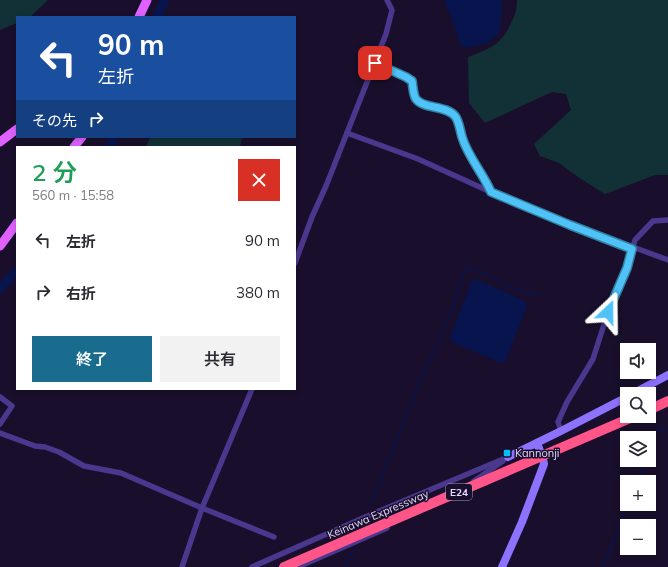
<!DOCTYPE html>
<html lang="ja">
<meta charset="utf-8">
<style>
:root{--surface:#fff;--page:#f2f2f3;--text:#2b2b33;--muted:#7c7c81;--accent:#1a6c8f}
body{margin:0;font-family:Mulish,"Noto Sans JP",sans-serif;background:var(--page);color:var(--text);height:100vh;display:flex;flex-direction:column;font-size:15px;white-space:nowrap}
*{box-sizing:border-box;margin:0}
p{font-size:13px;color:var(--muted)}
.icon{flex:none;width:22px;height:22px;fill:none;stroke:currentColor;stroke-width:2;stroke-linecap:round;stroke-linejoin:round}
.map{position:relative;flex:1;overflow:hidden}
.details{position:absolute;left:16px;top:146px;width:280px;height:244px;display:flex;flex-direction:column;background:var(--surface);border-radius:0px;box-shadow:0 2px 6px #0003}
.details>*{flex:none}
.hud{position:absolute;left:16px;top:16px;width:280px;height:122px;border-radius:0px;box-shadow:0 2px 6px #0003;background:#1a4fa0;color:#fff;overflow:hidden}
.buttons{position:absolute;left:620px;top:343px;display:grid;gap:8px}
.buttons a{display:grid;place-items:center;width:36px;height:36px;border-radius:0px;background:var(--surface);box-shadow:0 2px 6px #0003;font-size:20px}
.pin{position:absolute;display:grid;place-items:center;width:34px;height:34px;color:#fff;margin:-17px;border-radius:8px;box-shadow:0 2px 6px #0006}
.me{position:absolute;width:44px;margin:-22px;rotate:23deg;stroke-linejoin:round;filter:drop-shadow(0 0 3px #0008)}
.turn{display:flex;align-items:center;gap:14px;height:84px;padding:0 16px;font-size:18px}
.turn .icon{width:52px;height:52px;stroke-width:2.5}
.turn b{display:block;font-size:28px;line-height:34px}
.then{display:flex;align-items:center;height:38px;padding:0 16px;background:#0003;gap:8px;font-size:15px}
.round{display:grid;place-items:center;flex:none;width:42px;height:42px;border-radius:0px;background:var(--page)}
.head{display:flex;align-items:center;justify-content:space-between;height:68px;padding:0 16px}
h1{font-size:24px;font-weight:600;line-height:30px;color:#1e9e55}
.cta{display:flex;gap:8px;margin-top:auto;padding:8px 16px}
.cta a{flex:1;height:46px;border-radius:0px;background:var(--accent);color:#fff;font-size:16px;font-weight:600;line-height:46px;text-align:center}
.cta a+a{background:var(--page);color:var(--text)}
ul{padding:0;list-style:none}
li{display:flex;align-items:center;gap:12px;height:52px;padding:0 16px}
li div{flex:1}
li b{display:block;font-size:15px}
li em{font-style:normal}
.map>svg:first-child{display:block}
.green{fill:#123136}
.water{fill:#07144d}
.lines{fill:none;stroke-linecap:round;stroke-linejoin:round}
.stream{stroke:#07144d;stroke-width:1.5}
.river{stroke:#07144d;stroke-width:9}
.street{stroke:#4a378e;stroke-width:5.5}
.secondary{stroke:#8d71ff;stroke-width:8}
.primary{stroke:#df61ff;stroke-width:9}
.highway{stroke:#ff5589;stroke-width:10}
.highway-bridge{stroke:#ff5589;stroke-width:10}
.route-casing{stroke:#337fa1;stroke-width:10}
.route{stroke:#4fc3f7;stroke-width:7}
.poi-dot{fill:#06bbff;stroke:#190f2c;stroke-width:1.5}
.labels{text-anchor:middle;stroke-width:3;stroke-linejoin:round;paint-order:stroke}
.shield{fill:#190f2c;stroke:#a89dc0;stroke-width:1}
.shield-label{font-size:10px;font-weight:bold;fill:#e5daff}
.poi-label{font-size:11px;fill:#e5daff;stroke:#190f2c;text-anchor:start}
.street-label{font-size:11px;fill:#e5daff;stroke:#190f2c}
</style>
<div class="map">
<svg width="668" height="567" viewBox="0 0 668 567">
<rect width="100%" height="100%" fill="#190f2c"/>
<g class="green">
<polygon points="0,0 48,0 30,17 17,17 17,23 0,30"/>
<path d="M517 0H668V175H655L605 194 578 177 559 163 540 156 534 144 571 110 566 94 552 92 485 123 469 103 468 57C491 48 501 46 512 21 516 13 517 8 517 0Z"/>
<polygon points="150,137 242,137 240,147 146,147"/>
</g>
<g class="water">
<path d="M444 0H502C502 4 501 29 500 31 494 43 472 50 461 46L453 22Z"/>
<polygon points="476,279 525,301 527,306 506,360 501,363 452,342 450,337 472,281"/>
</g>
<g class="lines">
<g class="stream">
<polyline points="649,449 657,428 668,432"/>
<polyline points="637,482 645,460"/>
<polyline points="369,505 374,497 414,396 454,305 465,268 483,273 516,289 540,295"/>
<polyline points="346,567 353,550"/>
<polyline points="603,567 628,504"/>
</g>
<g class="river">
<polyline points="157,17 165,0"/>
<polyline points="109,147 115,137"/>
<polyline points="0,289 17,271"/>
</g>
<g class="street">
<polyline points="375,63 406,77 412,81 415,99 419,102 431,106 448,110 456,116 468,152 491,192"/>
<polyline points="347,133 418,159 493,193 632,249"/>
<polyline points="633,247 668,260"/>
<polyline points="295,263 312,217 326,186 386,34 392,10 387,0"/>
<polyline points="0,397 12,406 0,424"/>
<polyline points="561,431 558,422 567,402 593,359 608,312 627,268 635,240 653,221 668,220"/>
<polyline points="0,433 35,446 45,447 59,452 84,466 121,473 202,508 274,537"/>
<polyline points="474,481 503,461"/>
<polyline points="182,567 202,508 252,389"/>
<polyline points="252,567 363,518 508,457"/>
<polyline points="298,567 387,528"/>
</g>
<g class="secondary">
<polyline points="632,394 668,375"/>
<polyline points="508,457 561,431 627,397"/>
<polyline points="502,567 522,522 544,464 543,459 537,443"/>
</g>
<g class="primary">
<polyline points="139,17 147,0"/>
<polyline points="0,142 17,129"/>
<polyline points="74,147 82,137"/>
<polyline points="0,246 17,223"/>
</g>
<polyline class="highway" points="649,410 668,401"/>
<polyline class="highway-bridge" points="284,567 635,416"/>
</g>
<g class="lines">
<g class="route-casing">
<path id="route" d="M375 63 406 77 412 81C413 86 413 95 416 99 423 109 446 105 455 116 459 121 460 130 462 137 468 157 483 173 491 192L570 225 632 249 627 268 608 312"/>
</g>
<use href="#route" class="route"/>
</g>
<rect class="poi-dot" x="503" y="449" width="8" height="8" rx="2"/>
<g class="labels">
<rect class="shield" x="446" y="484" width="26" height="16" rx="3"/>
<g class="shield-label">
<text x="459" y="496">E24</text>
</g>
<g class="poi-label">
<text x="515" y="457">Kannonji</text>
</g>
<g class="street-label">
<text transform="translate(378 514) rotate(-23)" y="4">Keinawa Expressway</text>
</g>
</g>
</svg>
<div class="buttons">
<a><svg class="icon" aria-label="sound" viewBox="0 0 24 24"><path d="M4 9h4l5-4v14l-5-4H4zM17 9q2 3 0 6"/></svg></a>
<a><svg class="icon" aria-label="search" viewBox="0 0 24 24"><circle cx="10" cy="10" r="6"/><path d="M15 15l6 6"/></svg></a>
<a><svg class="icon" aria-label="layers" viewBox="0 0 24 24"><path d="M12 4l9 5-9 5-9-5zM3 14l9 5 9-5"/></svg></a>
<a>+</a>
<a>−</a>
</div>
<div class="pin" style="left:375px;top:63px;background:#d93025"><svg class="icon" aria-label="arrive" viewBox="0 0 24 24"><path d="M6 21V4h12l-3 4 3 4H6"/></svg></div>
<svg class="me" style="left:608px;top:312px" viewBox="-20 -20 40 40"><path d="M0-17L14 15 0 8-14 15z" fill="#4fc3f7" stroke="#fff" stroke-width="4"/></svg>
<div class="hud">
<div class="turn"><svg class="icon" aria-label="left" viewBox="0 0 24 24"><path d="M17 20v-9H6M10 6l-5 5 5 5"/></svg><div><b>90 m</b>左折</div></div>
<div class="then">その先<svg class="icon" aria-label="right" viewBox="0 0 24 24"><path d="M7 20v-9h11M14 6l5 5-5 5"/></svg></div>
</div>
<section class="details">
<div class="head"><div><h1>2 分</h1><p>560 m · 15:58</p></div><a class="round" style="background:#d93025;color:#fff"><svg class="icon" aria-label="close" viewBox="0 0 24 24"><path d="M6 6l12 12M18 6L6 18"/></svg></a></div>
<ul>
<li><svg class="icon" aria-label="left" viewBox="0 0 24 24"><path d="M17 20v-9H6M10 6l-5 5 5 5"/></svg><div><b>左折</b></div><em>90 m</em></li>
<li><svg class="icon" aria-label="right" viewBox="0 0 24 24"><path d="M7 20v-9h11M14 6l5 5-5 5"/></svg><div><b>右折</b></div><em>380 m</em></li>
</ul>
<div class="cta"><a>終了</a><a>共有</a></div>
</section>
</div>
